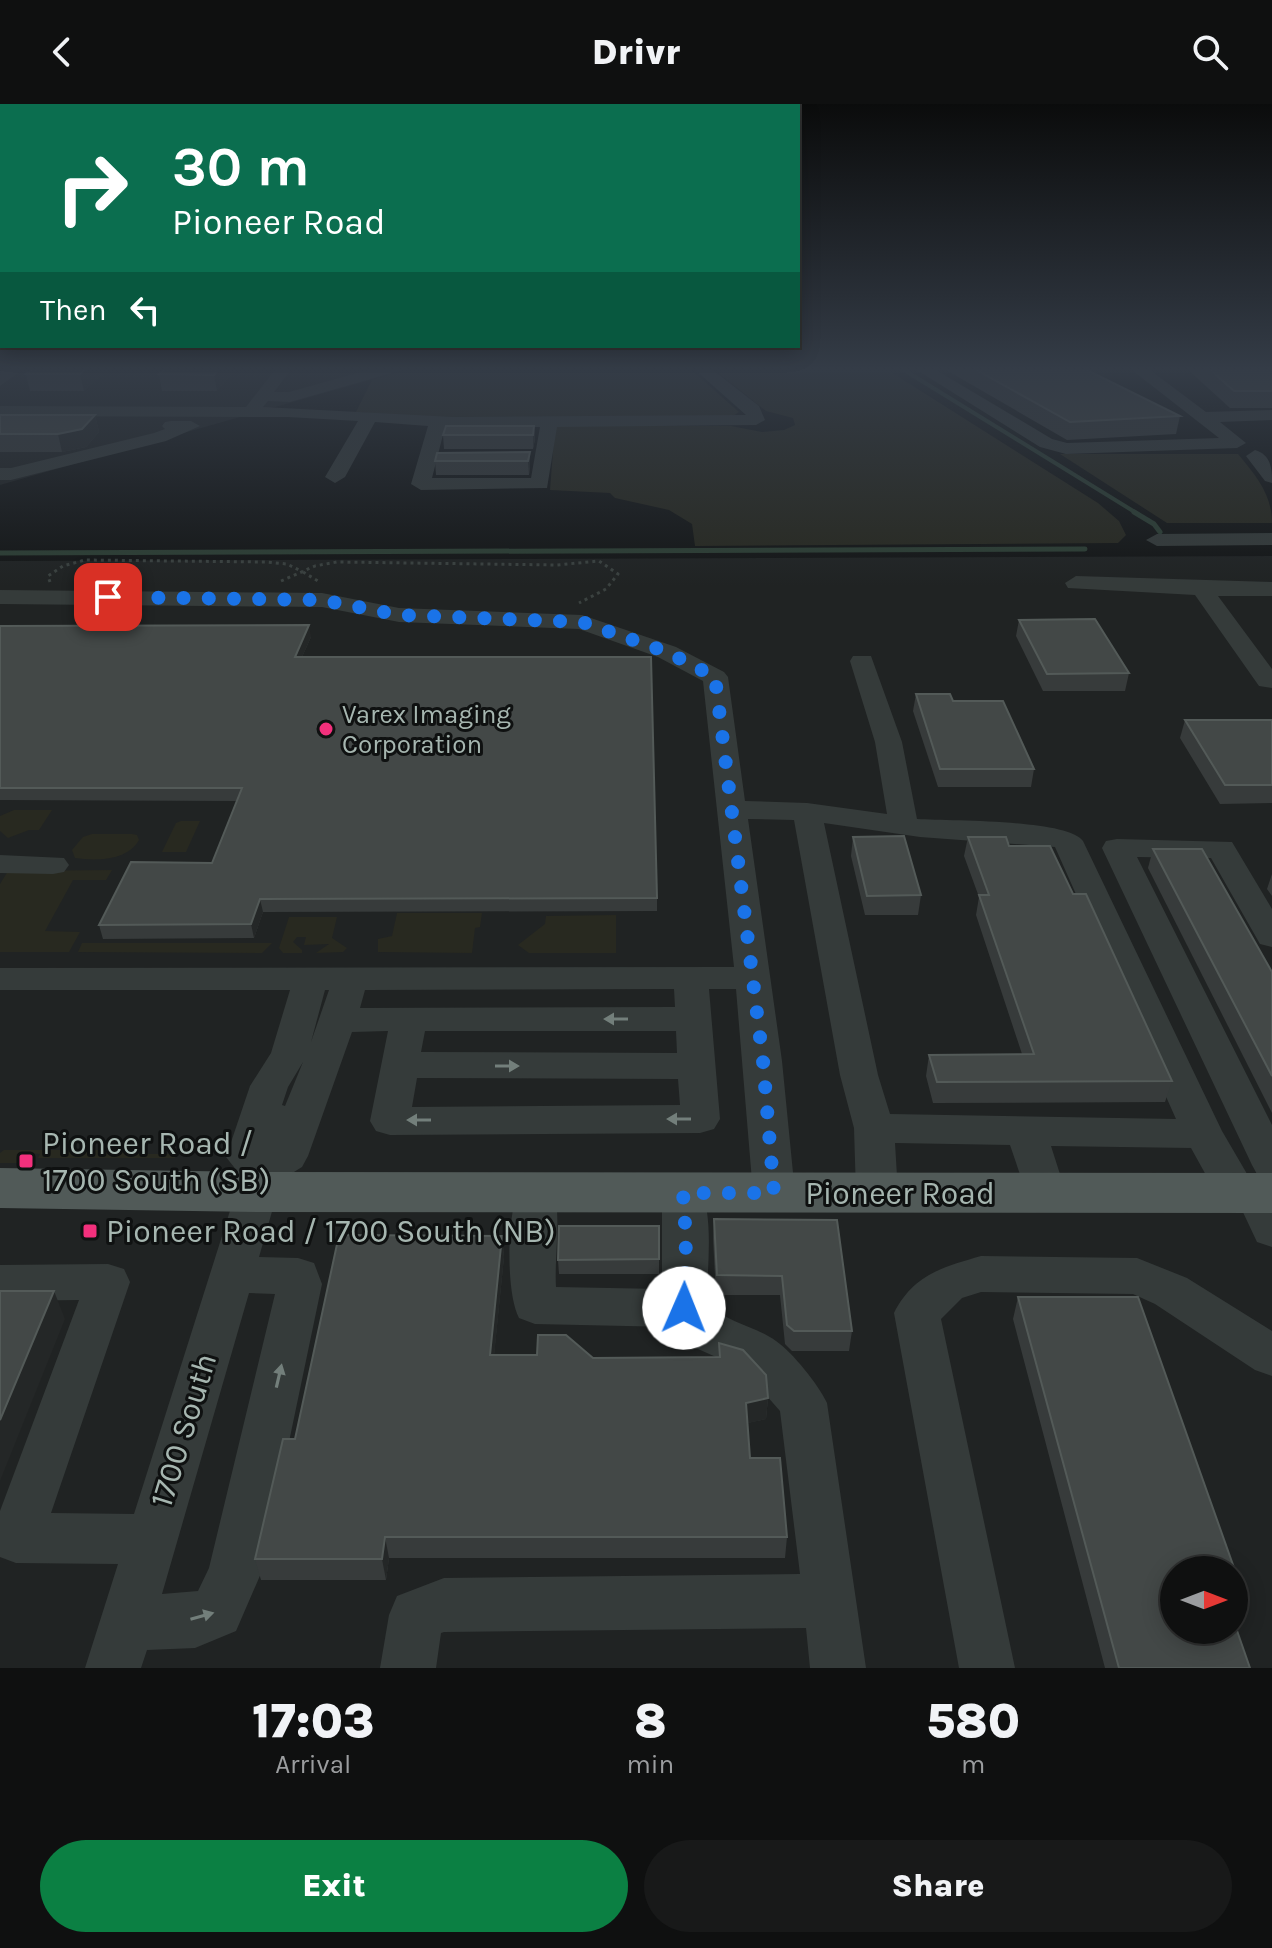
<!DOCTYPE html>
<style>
:root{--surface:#0f1010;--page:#181919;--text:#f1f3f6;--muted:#9b9d9f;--line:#2f3030;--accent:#0b8043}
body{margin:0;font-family:Karla,sans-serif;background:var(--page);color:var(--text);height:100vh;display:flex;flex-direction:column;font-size:30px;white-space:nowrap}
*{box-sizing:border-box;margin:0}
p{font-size:26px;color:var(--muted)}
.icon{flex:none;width:44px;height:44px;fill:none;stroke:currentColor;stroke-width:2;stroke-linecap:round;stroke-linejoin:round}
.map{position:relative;height:1564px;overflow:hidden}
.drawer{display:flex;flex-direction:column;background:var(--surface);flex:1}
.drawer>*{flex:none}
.banner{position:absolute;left:0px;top:0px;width:800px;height:244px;box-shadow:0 4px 20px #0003,0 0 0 2px var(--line);background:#0b6e4f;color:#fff;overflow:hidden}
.needle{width:52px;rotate:90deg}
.controls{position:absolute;left:1160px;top:1452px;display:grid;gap:16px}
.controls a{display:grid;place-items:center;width:88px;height:88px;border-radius:50%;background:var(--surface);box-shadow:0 4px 20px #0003,0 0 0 2px var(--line);font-size:40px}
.pin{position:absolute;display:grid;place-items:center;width:68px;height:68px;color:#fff;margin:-34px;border-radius:16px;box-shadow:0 4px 12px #0006}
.me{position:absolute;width:88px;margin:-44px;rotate:1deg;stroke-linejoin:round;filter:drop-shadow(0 0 6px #0008)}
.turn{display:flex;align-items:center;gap:28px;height:168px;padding:0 40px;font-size:36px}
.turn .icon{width:104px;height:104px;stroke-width:2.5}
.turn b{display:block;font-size:56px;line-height:68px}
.then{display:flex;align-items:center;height:76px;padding:0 40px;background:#0003;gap:16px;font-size:30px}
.eta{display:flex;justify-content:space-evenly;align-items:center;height:136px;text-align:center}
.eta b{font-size:48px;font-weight:800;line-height:56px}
.cta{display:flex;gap:16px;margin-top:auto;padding:16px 40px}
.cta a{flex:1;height:92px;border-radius:48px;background:var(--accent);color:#fff;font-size:32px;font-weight:800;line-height:92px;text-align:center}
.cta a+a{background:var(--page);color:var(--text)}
header{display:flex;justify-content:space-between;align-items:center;height:104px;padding:0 40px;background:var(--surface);font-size:36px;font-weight:800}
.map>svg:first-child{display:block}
.built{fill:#202323;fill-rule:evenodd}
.green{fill:#282920}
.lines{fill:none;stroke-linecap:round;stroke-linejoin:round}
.stream-far1{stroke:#2d3f34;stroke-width:4}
.stream{stroke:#2d3f34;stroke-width:5}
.path{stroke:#3b4240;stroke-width:3;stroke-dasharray:3 4;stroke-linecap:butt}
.minor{fill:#353b3a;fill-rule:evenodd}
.major{fill:#515a58;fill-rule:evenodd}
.wall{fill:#373b3b}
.shaded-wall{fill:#242727}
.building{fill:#434847;stroke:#535a58;stroke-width:2}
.oneway{fill:#737f7b}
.route{stroke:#1a73e8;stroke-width:14;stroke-dasharray:0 25.2}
.poi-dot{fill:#f2307c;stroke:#0f1111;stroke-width:3}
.labels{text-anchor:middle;stroke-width:6;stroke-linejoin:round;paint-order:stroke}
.poi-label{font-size:26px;fill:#a6b6b0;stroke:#0f1111;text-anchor:start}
.near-poi-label{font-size:32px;fill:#a6b6b0;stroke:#0f1111;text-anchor:start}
.near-street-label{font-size:32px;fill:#a6b6b0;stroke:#0f1111}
</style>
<header><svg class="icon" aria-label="back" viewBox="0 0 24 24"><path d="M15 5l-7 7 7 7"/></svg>Drivr<svg class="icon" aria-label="search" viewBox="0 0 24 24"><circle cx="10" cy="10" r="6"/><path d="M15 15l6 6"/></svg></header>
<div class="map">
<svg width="1272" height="1564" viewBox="0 0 1272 1564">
<rect width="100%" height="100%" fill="#141616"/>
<g class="built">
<polygon points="0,263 416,263 0,381"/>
<path d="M1272 452V1564H0V457ZM1174 1466H1234V1526H1174Z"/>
</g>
<g class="green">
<polygon points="417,263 688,263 739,308 733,312 434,313 356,308 372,276"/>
<polygon points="711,263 883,263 1098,399 1119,417 1126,431 1118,439 695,442 692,420 669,406 615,394 610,389 550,386 555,322 731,322 762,328 784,326 795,321 793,314 766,307"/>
<path d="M1060 350H1238C1256 372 1272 390 1272 419H1167Z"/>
<polygon points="14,706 52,706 39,726 29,726 8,734 0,727 0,712"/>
<polygon points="181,717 200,717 186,748 162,748 176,719"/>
<path d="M92 730H132L137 731 139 736C127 757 96 757 75 754L72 746 83 733Z"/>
<polygon points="112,766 106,776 73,776 45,827 80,828 69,848 0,848 0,780 8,767"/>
<polygon points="397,809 482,809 480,823 475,824 472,849 378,848 378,835 392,832"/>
<polygon points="616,811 616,849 529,849 518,841 545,820 546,812"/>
<polygon points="289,813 337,813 332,834 347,844 343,848 316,849 329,840 304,841 306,833 297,833 293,838 302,846 302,849 283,849 279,844"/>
<polygon points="82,839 272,839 262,849 78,848"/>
<polygon points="4,1046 131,1046 135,1050 176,1050 175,1054 38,1054 40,1050 28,1049 23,1059 0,1059 0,1049"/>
</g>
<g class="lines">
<polyline class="stream-far1" points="899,263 1138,410"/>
<g class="stream">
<polyline points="1134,408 1154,420 1160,428"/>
<polyline points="0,449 1085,445"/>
</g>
<g class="path">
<polyline points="303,468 318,477"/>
<polyline points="281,477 315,462 337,458 557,461 599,457 618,470 606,485 579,499"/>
<polyline points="50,478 48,472 63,462 85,456 265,458 287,460 303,468"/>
</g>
<g class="minor">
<polygon points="8,263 26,263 0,282 0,269"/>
<path d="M277 263H293L274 288H289L379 263H404L402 266 290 298 268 297 263 303 453 313 746 311 692 263H709L759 302 765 316 756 321 557 323 547 384 421 386 411 380 428 322 375 318 345 373 335 379 325 373 358 317 288 313 0 312V302L246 303ZM445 323H540L531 374H432Z"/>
<polygon points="912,263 931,263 1052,335 1067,339 1219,334 1128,263 1146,263 1206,308 1272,306 1272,316 1220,318 1246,339 1237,344 1066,350 1040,343"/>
<polygon points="171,317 191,317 200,322 166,337 11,376 0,376 0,364 11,364 154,329 165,325 162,322 165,318"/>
<path d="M1255 346C1271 351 1272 364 1272 379L1265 377 1246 352Z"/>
<polygon points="1272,429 1272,441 1157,442 1146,436 1157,430"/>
<polygon points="1076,472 1272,478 1272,492 1218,492 1272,565 1272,584 1259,582 1195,491 1068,484 1065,479"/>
<path d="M0 486 322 489 399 504 582 511 676 543 724 568 728 573 745 697 807 699 887 710 875 638 850 557 853 552H871L902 638 917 715C949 717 1068 715 1083 737L1222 1027 1250 1075 1270 1078 1272 1082V1143L1257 1138 1241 1104 1222 1100 1191 1044 1051 1042 1066 1089 1060 1100 1045 1105 1030 1100 1010 1041 895 1039 898 1089 892 1100 877 1105 862 1100 856 1089 854 1024 840 971 794 716 748 715 782 957 795 1089 789 1100 774 1105 759 1100 753 1089 736 885H709L720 1015 714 1025 700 1029 390 1031 376 1027 370 1017 388 927 352 928 308 1052 302 1063 281 1076 259 1153 298 1154 314 1159 322 1180 262 1467 236 1527 195 1544 147 1546 141 1564H85L118 1460 16 1459 0 1453V1407L79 1196 0 1197V1161L108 1160 124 1165 130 1178 51 1409 134 1410 241 1072 226 1053 250 982 271 949 290 886H0V864L734 863 703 577 658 553 579 525 399 518 322 503 0 500ZM824 719 920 733 1055 743 1176 1015 890 1010 878 971ZM674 885 675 903 360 904 365 886ZM325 886H329L311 938ZM425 927H676L677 949 421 948ZM303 958 285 1002 282 1001 288 983ZM417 974 678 975 680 1001 412 1003ZM249 1189 275 1190 209 1464 198 1487 162 1490Z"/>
<polygon points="1117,735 1232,738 1272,805 1272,843 1260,840 1211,754 1137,753 1272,1021 1272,1076 1258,1072 1252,1061 1102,744 1106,737"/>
<polygon points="0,751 64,754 69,761 64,768 53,770 0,769"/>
<path d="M536 1073 551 1078C563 1101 554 1154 556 1183L662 1185V1089L668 1078 683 1073 698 1078C715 1110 707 1161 707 1198 729 1221 752 1220 776 1237 793 1249 818 1280 827 1299L866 1564H810L806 1524 444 1528 441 1529 436 1564H380L389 1511 397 1492 444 1474 800 1470 780 1307 743 1265 689 1241 673 1223 535 1220 519 1214C505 1187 507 1105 521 1078Z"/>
<path d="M981 1152 1137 1154 1187 1174 1272 1227V1272L1255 1266 1155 1200 1133 1190 981 1188 962 1194 941 1215 1015 1564H959L894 1209C913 1171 943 1163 981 1152Z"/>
</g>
<polygon class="major" points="0,1064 256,1068 1272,1069 1272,1109 256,1108 0,1104"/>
</g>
<g class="wall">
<polygon points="35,263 110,263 84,287 30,287 26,270"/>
<polygon points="166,263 237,263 217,287 162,287 159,270"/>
<polygon points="941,263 1081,263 1180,312 1176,330 1067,336"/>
<polygon points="1185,263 1272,263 1272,304 1230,304"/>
<polygon points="0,311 95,311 99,328 86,343 62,348 0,348"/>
<polygon points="534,322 535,335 533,345 444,345 443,331"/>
<polygon points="530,348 530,362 529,371 436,371 435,357"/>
<polygon points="1019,516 1129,569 1125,587 1043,587 1016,532"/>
<polygon points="0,522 311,533 302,553 657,794 657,807 263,808 254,834 103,835 99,821 212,759 237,697 0,696"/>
<polygon points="916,590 953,597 1034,665 1031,683 938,683 913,607"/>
<polygon points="1185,616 1272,616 1272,699 1220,700 1180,634"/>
<polygon points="853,733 921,791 918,811 865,811 851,752"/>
<polygon points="968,733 1009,742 1073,790 1172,977 1165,998 933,999 926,972 929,951 1022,950 976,811 979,793 964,752"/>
<polygon points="1153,745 1272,868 1272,1009 1148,764"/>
<polygon points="1272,770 1272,792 1267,785"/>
<polygon points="714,1115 852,1227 849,1247 792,1247 785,1240 780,1191 716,1191 713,1134"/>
<polygon points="659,1122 659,1170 559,1170 558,1156"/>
<polygon points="502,1132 504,1153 494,1251 593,1254 718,1253 719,1239 768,1294 766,1315 747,1319 750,1354 787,1433 785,1454 389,1454 386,1476 261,1476 255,1455"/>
<polygon points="1018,1193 1138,1193 1238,1475 1234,1483 1234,1466 1174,1466 1174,1526 1234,1526 1234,1518 1250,1564 1105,1564 1013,1215"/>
</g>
<g class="shaded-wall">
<polygon points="89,263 110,263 84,287 80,270"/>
<polygon points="221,263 237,263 217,287 214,271"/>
<polygon points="95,311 99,328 86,343 62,348 58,330"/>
<polygon points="534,322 535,335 533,345 533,331"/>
<polygon points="530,348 530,362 529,371 528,357"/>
<polygon points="309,521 311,533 297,564 295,553"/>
<polygon points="260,795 263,808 254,834 251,820"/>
<polygon points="502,1132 504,1153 492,1273 490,1251"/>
<polygon points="54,1187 65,1215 0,1377 0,1316"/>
<polygon points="768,1294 766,1315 744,1320 746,1299"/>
<polygon points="385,1433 389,1454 386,1476 382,1455"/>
</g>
<g class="building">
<polygon points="35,263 89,263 80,270 26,270"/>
<polygon points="166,263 221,263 214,271 159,270"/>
<polygon points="971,263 1081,263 1180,312 1070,318"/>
<polygon points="1207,263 1272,263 1272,287 1234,287"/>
<polygon points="0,311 95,311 82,325 58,330 0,330"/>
<polygon points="446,322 534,322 533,331 443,331"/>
<polygon points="530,348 528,357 435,357 437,349"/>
<polygon points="1095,515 1129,569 1047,570 1019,516"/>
<polygon points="309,521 295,553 651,553 657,794 260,795 251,820 99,821 131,758 212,759 242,684 0,684 0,522"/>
<polygon points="916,590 950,590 953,597 1003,597 1034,665 940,665"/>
<polygon points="1185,616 1272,616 1272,681 1225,681"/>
<polygon points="904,732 921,791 867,792 853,733"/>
<polygon points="968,733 1006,733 1009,742 1050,742 1073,790 1086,790 1172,977 937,978 929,951 1034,950 979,791 989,791"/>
<polygon points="1153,745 1202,745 1272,868 1272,972"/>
<polygon points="714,1115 837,1116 852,1227 794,1227 787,1221 782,1172 717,1171"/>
<polygon points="559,1122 659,1122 659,1155 558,1156"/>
<polygon points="339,1131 502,1132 490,1251 537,1251 538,1231 566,1231 593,1254 720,1253 719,1239 743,1246 766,1271 768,1294 746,1299 750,1354 780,1354 787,1433 385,1433 382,1455 255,1455 283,1335 295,1335"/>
<polygon points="0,1187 54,1187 0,1316"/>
<polygon points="1018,1193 1138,1193 1238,1475 1234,1475 1234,1466 1174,1466 1174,1526 1234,1526 1234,1518 1250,1564 1119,1564"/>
</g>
<defs><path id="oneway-solid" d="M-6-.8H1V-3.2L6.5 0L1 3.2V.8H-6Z" transform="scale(2)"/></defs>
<g class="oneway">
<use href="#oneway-solid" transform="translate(616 915) rotate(180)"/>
<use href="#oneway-solid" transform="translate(507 962)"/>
<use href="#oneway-solid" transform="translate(679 1015) rotate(180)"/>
<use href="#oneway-solid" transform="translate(419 1016) rotate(180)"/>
<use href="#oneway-solid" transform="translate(279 1272) rotate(-77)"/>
<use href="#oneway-solid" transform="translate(202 1512) rotate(-16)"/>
</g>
<linearGradient id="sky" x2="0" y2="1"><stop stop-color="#0b0c0c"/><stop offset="0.55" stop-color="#343c47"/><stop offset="1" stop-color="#343c47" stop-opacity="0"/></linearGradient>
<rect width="1272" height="482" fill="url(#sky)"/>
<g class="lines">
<polyline class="route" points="108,493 322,496 399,511 582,518 667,548 715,573 763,957 774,1089 683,1089 686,1135 684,1204"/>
</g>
<g class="poi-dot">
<circle cx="326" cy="625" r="8"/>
<rect x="18" y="1049" width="16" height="16" rx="4"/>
<rect x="82" y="1119" width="16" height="16" rx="4"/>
</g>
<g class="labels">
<g class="poi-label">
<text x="342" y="619">Varex Imaging<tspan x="342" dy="30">Corporation</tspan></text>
</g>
<g class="near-poi-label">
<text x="42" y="1050">Pioneer Road /<tspan x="42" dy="37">1700 South (SB)</tspan></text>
<text x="106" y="1138">Pioneer Road / 1700 South (NB)</text>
</g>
<g class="near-street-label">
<text x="900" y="1100">Pioneer Road</text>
<text transform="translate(183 1326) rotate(-73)" y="11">1700 South</text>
</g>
</g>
</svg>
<div class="controls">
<a><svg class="needle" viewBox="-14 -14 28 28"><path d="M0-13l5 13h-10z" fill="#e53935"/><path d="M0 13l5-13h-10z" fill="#9b9d9f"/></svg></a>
</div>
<div class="pin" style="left:108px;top:493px;background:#d93025"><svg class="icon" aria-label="arrive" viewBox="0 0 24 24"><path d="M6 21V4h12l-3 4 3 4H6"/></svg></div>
<svg class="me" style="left:684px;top:1204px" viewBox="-20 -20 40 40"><circle r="19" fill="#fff"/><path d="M0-13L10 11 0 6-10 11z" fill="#1a73e8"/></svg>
<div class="banner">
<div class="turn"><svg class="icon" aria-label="right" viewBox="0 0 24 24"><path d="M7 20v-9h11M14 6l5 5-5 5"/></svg><div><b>30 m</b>Pioneer Road</div></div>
<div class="then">Then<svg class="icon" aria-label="left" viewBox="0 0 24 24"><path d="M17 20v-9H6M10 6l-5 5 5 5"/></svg></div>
</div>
</div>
<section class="drawer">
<div class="eta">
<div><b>17:03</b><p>Arrival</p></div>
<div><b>8</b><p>min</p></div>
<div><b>580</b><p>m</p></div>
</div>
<div class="cta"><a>Exit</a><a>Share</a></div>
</section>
